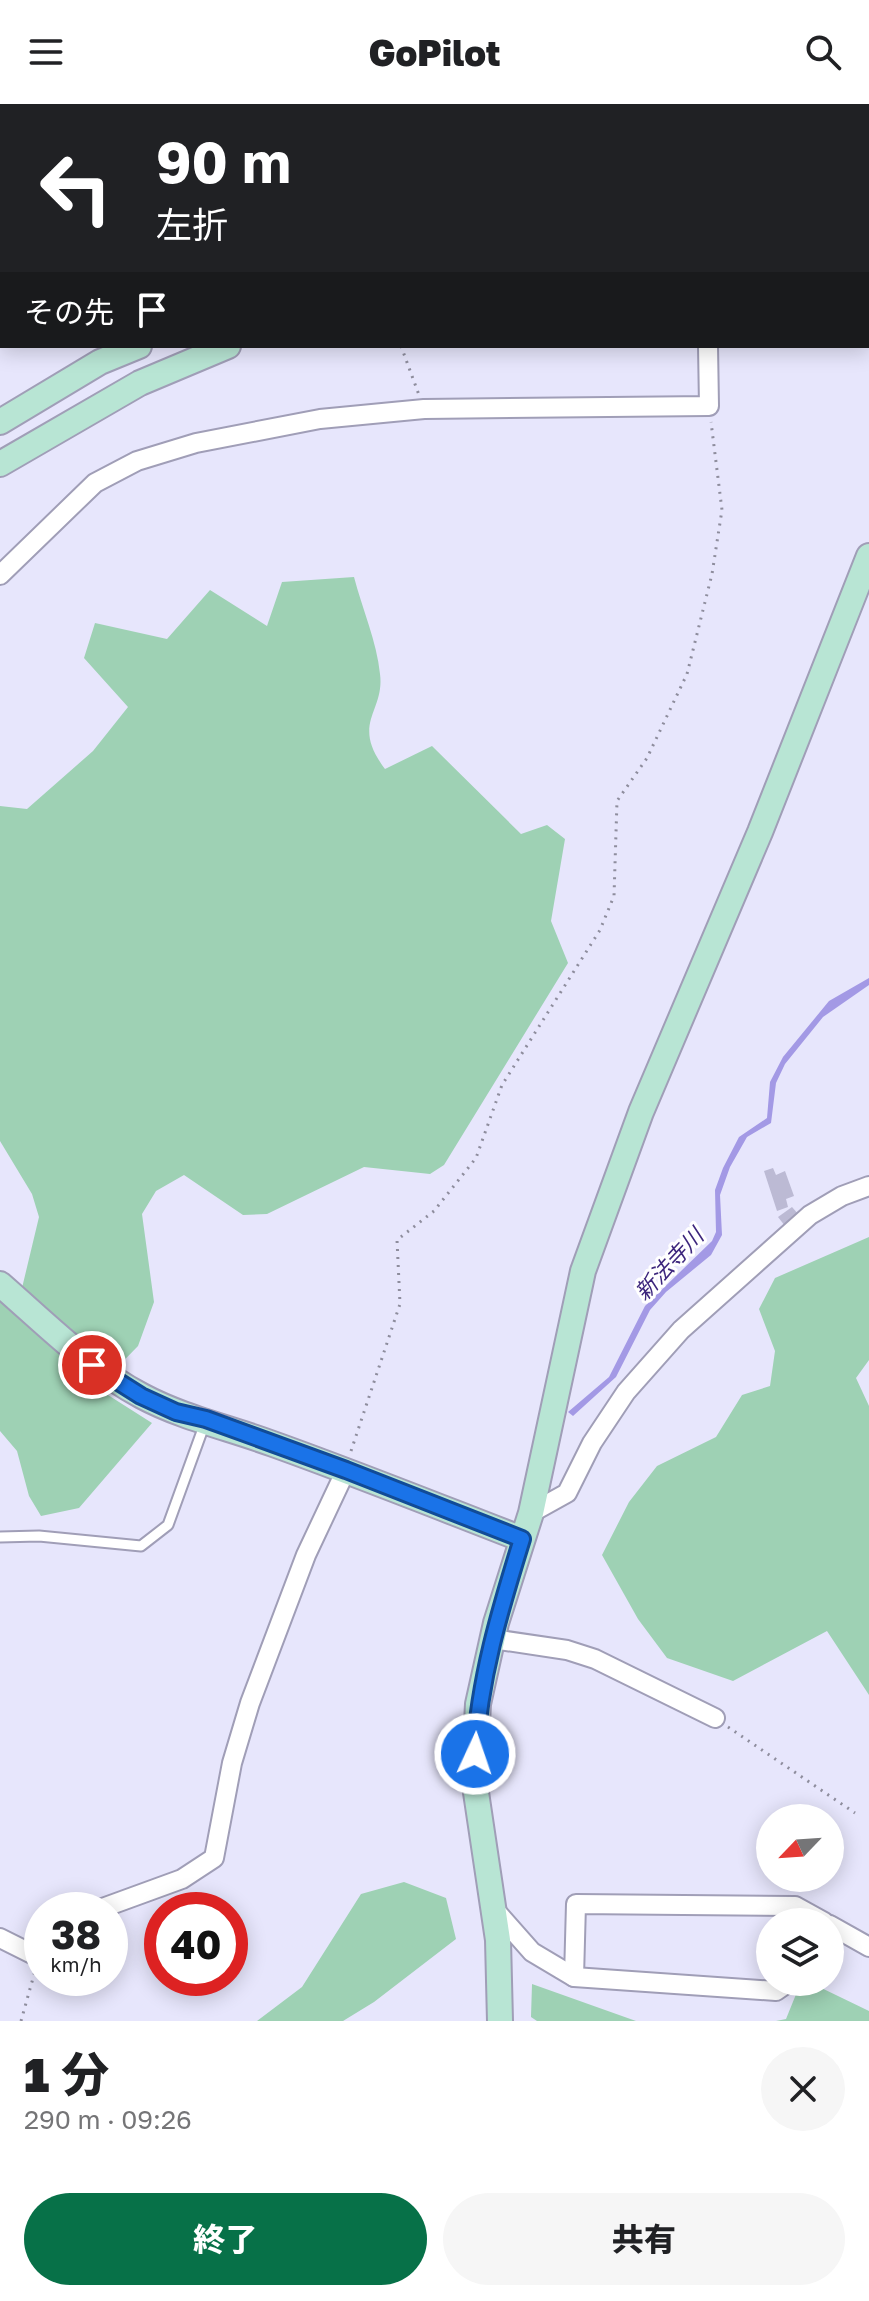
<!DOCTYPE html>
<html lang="ja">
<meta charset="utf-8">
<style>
:root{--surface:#fff;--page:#f6f6f6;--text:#202124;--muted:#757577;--accent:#077148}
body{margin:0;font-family:"Golos Text","Noto Sans JP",sans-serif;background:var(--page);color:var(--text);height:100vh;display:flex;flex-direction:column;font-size:30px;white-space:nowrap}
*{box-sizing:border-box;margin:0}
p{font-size:26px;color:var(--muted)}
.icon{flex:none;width:44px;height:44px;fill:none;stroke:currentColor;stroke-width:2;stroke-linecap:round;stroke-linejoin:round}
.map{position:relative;height:1917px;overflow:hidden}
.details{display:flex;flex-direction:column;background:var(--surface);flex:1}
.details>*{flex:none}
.top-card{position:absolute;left:0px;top:0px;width:870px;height:244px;box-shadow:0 4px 20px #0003;background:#202124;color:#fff;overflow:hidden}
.needle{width:52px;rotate:245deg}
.buttons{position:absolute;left:756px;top:1700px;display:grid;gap:16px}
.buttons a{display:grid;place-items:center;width:88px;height:88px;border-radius:50%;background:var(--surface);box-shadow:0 4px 20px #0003;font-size:40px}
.speed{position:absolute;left:24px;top:1788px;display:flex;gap:16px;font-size:40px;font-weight:700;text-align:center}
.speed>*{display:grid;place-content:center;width:104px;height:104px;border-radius:50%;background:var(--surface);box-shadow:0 4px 20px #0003;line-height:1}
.speed small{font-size:20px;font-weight:400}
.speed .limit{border:12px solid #d22;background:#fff;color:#111}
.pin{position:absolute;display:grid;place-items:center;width:68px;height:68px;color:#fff;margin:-34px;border:4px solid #fff;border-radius:50%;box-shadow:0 2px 8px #0007}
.me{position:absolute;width:88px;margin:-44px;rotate:3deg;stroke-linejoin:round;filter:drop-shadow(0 0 6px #0008)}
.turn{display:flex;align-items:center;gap:28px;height:168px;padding:0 24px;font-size:36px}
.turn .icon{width:104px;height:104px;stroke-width:2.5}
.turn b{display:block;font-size:56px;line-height:68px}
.then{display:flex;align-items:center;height:76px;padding:0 24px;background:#0003;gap:16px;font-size:30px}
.round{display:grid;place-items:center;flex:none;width:84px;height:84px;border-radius:42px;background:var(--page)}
.overview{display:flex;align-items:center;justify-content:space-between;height:136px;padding:0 24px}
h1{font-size:48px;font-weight:800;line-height:60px}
.action{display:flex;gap:16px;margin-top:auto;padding:16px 24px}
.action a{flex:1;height:92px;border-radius:48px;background:var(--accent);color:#fff;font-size:32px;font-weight:800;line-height:92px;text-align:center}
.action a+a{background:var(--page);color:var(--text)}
header{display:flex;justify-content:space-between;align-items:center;height:104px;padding:0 24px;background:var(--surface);font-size:36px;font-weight:800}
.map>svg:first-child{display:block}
.green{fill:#9ed1b4}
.water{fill:#a399e5}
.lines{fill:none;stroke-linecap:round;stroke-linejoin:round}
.stream{stroke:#a399e5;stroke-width:5}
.building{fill:#bcbad4}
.lane-casing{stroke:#a09eb7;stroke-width:13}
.street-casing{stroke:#a09eb7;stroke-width:22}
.secondary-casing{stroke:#a09eb7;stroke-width:28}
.path{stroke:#8e8d9d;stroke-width:3;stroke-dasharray:2 6;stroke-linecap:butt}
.lane{stroke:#fff;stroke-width:9}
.street{stroke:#fff;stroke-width:18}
.secondary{stroke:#b8e5d4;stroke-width:24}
.route-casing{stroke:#114b97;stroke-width:20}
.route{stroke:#1a73e8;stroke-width:14}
.labels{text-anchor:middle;stroke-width:6;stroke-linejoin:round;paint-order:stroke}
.water-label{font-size:22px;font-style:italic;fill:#3d267d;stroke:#fff}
</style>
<header><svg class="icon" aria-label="menu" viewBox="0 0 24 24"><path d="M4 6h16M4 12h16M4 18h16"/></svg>GoPilot<svg class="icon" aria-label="search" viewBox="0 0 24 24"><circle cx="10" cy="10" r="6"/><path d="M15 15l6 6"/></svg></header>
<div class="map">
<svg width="869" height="1917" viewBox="0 0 869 1917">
<rect width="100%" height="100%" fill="#e7e6fc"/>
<g class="green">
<path d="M354 473C362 504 377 538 380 570 385 608 350 619 385 665L432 642 521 730 547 721 565 735 551 817 568 859 444 1061 430 1070 364 1063 267 1110 243 1111 184 1071 156 1087 142 1110 154 1198 138 1242 97 1284 152 1319 79 1404 41 1412 29 1392 17 1347 0 1327V1181L22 1184 39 1113 32 1090 0 1037V702L27 705 93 647 128 603 84 554 95 519 167 535 210 486 267 522 282 478Z"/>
<polygon points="869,1133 869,1256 856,1274 869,1302 869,1591 827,1527 733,1577 667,1554 638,1515 602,1451 629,1398 657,1362 716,1333 742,1291 770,1282 775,1247 759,1205 775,1174"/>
<polygon points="404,1778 446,1794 456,1835 374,1898 343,1917 257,1917 302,1883 361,1790"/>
<polygon points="801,1878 809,1878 869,1907 869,1917 776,1917 786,1915"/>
<polygon points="532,1880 636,1917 537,1917 531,1913"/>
</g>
<polygon class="water" points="869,874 869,881 823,913 785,960 776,979 771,1019 747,1033 730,1063 720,1091 722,1131 711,1151 666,1188 650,1206 616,1273 573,1312 568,1308 609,1273 645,1202 712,1137 716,1128 715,1086 723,1064 739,1033 767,1014 770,978 783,953 829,897"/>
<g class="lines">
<g class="stream">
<polyline points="33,0 35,2"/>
<polyline points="679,2 685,0"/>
<polyline points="0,119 2,118"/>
</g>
</g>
<g class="building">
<polygon points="773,1064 776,1071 785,1067 794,1092 786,1095 788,1103 777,1107 764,1067"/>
<polygon points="792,1103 799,1111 785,1122 778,1113"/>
</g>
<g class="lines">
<g class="lane-casing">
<polyline id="lane" points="0,1433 39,1432 141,1442 168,1421 205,1319"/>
</g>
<g class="street-casing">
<g id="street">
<polyline points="644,0 645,2"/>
<polyline points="868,193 869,193"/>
<polyline points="0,471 95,379 137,357 196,339 320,315 424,305 709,302 708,242"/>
<polyline points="531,1409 567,1389 592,1339 626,1288 681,1226 810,1111 842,1092 869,1082"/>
<polyline points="493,1535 567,1546 595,1555 715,1614"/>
<polyline points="494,1805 532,1848 574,1873 776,1887 789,1878"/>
<polyline points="97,1806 182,1775 214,1754 232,1659 250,1599 306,1451 346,1366"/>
<polyline points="830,1821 869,1843"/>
<polyline points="0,1834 38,1853 42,1849"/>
<polyline points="574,1873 576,1800 795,1802 824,1818"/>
</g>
</g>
<g class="secondary-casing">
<g id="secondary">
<polyline points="182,2 185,0"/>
<polyline points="790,2 796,0"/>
<polyline points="868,12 869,11"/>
<polyline points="0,136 2,135"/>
<polyline points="0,318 100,258 139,242"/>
<polyline points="0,360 140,279 228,242"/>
<path d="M0 1180C45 1219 89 1264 142 1292 183 1314 230 1324 273 1340 357 1370 439 1403 522 1435"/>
<polyline points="500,1917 498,1836 474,1675 478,1600 496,1519 531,1409 583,1167 641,1008 760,728 869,452"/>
</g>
</g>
<g class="path">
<polyline points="310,0 311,2"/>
<polyline points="401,242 419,291"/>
<polyline points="351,1347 400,1200 397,1136 434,1107 476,1054 502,981 600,826 614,792 617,697 647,654 687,570 712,470 722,406 711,318"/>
<polyline points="728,1623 855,1709"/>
<polyline points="21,1917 35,1867"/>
</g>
<use href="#lane" class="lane"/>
<use href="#street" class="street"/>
<use href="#secondary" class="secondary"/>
</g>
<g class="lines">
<g class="route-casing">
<path id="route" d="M92 1261 141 1292 176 1308 206 1315 346 1366 522 1435C500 1506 479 1575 475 1650"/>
</g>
<use href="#route" class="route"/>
</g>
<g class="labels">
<g class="water-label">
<text transform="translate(669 1160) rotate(-47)" y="8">新法寺川</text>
</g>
</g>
</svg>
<div class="buttons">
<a><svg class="needle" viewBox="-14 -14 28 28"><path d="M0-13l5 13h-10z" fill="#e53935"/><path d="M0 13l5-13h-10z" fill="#757577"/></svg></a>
<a><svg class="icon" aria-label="layers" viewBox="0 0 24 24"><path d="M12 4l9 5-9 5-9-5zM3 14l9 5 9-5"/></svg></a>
</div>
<div class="speed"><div>38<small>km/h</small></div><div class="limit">40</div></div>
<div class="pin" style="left:92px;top:1261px;background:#d93025"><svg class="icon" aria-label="arrive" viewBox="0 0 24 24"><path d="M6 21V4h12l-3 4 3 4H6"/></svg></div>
<svg class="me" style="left:475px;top:1650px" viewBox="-20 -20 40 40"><circle r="17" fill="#1a73e8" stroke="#fff" stroke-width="3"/><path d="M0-11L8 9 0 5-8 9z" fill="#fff"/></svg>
<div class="top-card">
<div class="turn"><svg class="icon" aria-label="left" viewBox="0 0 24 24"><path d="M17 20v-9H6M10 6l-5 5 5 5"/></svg><div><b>90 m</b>左折</div></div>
<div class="then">その先<svg class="icon" aria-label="arrive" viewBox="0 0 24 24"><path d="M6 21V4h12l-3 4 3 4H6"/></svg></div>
</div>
</div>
<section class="details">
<div class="overview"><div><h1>1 分</h1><p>290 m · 09:26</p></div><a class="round"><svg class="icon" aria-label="close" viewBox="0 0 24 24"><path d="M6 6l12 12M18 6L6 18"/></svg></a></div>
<div class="action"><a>終了</a><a>共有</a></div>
</section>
